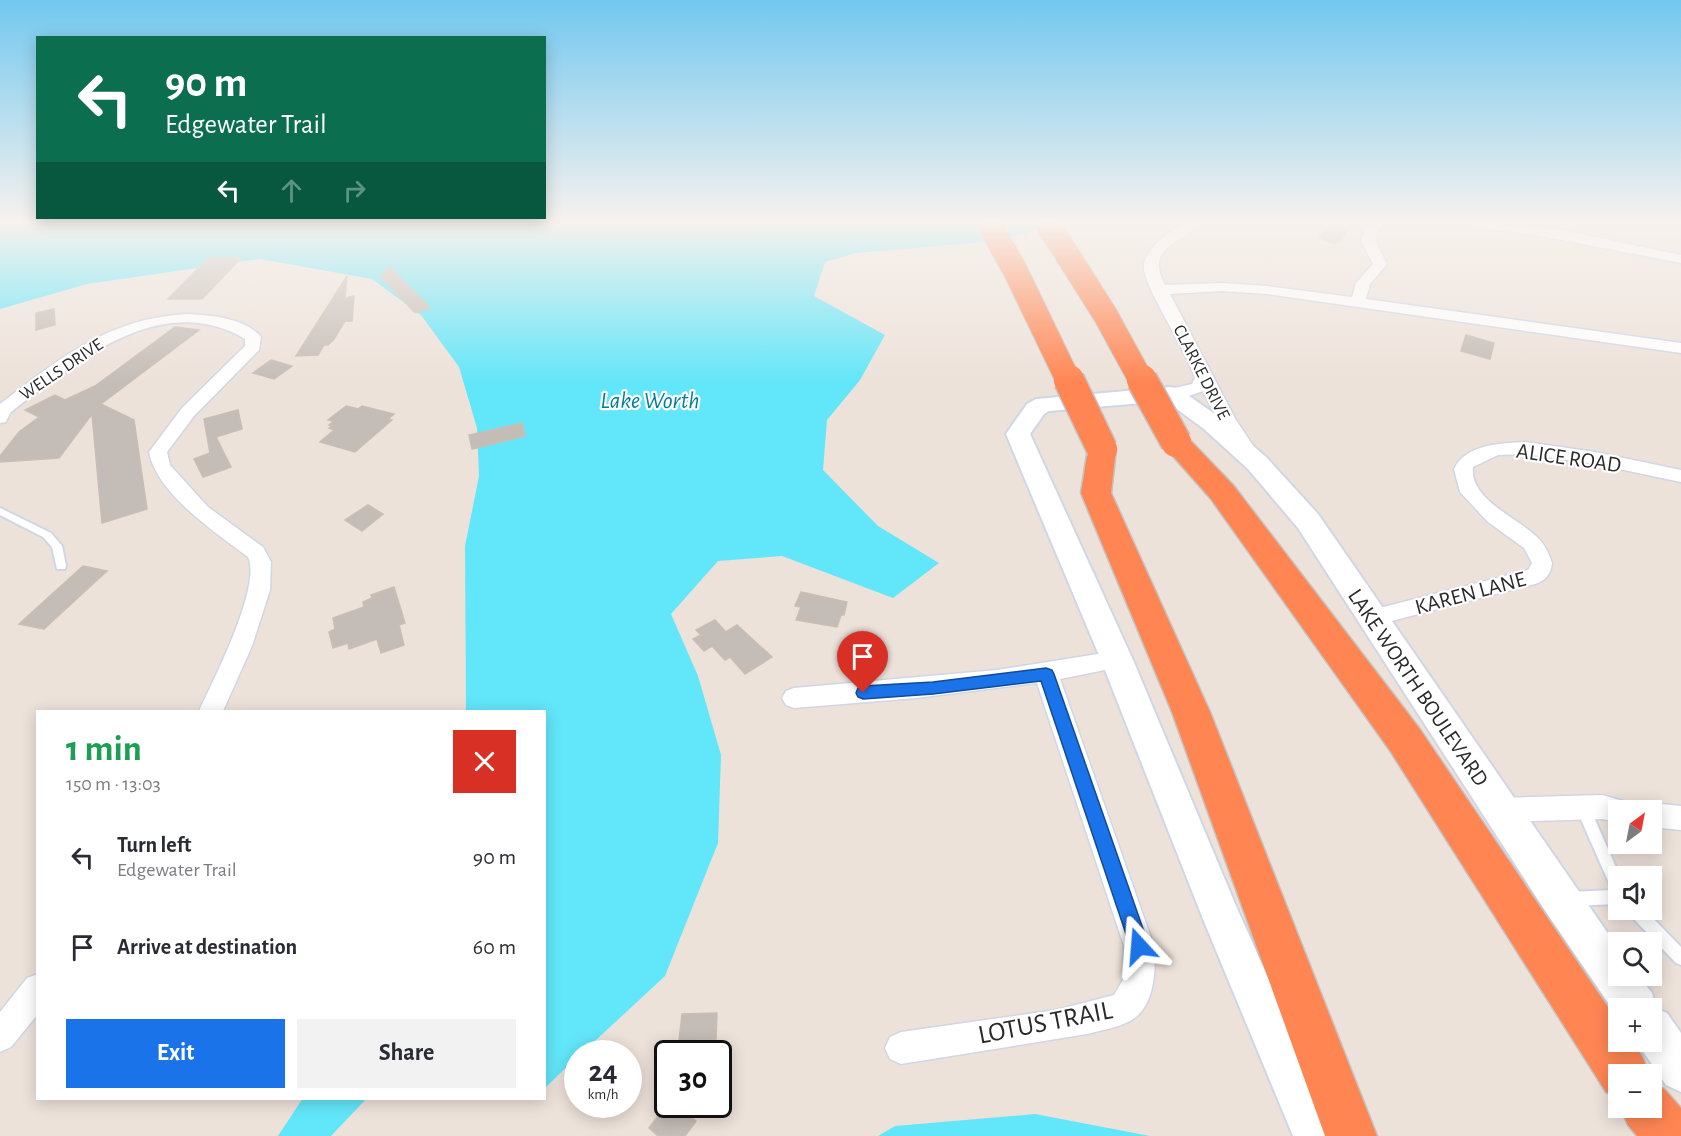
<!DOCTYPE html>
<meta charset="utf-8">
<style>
:root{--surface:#fff;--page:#f2f2f3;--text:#2b2b33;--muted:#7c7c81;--accent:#1a73e8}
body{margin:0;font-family:"Alegreya Sans",sans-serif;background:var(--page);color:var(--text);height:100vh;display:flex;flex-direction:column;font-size:22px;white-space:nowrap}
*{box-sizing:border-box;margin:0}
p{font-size:20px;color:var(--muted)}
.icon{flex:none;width:33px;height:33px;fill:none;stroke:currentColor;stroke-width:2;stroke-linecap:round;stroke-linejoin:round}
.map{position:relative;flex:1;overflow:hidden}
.details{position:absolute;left:36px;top:710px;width:510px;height:390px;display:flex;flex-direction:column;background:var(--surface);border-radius:0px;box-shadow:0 3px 15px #0003}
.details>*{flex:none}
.banner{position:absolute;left:36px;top:36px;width:510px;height:183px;border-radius:0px;box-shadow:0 3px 15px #0003;background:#0b6e4f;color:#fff;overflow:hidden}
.needle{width:39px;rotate:32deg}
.fabs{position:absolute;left:1608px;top:800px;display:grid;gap:12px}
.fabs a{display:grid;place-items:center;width:54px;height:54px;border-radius:0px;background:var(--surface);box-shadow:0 3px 15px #0003;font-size:30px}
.speed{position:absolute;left:564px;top:1040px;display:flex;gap:12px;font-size:30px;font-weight:700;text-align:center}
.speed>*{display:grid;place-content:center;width:78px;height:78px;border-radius:50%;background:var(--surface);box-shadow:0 3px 15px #0003;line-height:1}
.speed small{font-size:15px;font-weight:400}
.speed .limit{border:3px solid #111;border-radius:9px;background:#fff;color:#111}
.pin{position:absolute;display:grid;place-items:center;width:51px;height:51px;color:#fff;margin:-62px -26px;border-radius:50% 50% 50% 0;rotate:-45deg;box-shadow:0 0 6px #0007}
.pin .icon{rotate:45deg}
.me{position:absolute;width:66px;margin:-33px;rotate:341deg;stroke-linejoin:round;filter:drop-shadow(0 0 4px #0008)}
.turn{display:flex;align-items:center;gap:21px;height:126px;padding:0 30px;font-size:27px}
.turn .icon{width:78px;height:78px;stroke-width:2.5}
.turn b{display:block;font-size:42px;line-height:51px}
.lanes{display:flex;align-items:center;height:57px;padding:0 30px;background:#0003;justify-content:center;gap:30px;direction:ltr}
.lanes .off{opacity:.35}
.round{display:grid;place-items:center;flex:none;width:63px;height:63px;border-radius:0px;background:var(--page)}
.summary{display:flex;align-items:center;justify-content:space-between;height:102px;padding:0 30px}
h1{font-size:36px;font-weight:700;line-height:45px;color:#1e9e55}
.button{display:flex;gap:12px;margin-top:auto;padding:12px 30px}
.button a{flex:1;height:69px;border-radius:0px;background:var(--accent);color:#fff;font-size:24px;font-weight:700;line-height:69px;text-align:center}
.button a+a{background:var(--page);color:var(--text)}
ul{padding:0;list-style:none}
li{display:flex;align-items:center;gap:18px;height:90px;padding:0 30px}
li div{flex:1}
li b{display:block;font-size:22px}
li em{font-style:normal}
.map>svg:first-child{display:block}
.water{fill:#62e6f9}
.building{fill:#c4bcb7;stroke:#c9beb3;stroke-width:1.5}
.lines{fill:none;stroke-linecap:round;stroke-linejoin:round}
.service-casing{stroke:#cfd6e4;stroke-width:4}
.minor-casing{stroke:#cfd6e4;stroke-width:3}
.secondary-casing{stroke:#cfd6e4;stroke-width:4}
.motorway-casing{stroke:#c3c3c3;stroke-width:3}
.service{fill:#fff;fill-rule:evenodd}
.minor{fill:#fff;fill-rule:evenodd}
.secondary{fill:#fff;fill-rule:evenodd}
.motorway{fill:#ff8653;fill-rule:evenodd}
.motorway-bridge-far1-casing{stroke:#c3c3c3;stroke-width:26;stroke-linecap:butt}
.motorway-bridge-casing{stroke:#c3c3c3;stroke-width:33;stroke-linecap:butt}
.motorway-bridge-far1{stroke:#ff8653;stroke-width:24}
.motorway-bridge{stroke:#ff8653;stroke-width:30}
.route{fill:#1a73e8;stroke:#114b97;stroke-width:1.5}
.labels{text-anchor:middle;stroke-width:4.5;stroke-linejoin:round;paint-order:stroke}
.far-street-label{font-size:18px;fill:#292929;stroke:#fff}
.street-label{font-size:22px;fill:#292929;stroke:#fff}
.water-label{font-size:24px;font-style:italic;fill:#027e9f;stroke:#fff}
.near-street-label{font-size:27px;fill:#292929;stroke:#fff}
</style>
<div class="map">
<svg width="1681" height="1136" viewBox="0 0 1681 1136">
<rect width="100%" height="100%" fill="#ede2da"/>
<g class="water">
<polygon points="0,224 1061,224 996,241 856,253 825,262 814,296 885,335 860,380 827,420 823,470 878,526 939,563 893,598 782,556 718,561 671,614 698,676 721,755 718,843 665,976 582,1053 578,1053 577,1057 545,1088 544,711 466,711 465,546 479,476 477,428 459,367 421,315 372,279 260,259 87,284 0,309"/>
<polygon points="303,1098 367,1098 331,1136 278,1136"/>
<polygon points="1035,1114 1150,1136 878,1136 895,1126"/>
</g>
<g class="building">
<polygon points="1329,224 1352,224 1342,239 1335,244 1319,238"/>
<polygon points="208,258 241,258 202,299 168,299"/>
<polygon points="390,267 430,308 415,313 380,276"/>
<polygon points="347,276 345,298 354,296 352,321 345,321 334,339 328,345 324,345 318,355 296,356"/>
<polygon points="54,309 55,325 36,330 36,313"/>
<polygon points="175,327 199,330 101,404 134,420 147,509 102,523 92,414 59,458 0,462 0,456 19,432 39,417 25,410 55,395 65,400 95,386"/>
<polygon points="1466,335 1494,343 1490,359 1461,351"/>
<polygon points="271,360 292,366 274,379 253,373"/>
<polygon points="346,406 358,409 362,406 394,414 388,419 392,420 355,452 320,442 334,430 329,428 332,426 329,425 334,421 328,420"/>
<polygon points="238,410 242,429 216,437 231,467 203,477 194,459 210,453 204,419"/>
<polygon points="522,423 525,436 472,449 469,435"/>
<polygon points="368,505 383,514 362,531 345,520"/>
<polygon points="83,566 107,571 44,629 19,624"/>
<polygon points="394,587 405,623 399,625 404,645 381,653 377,639 349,649 348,643 333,648 329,632 335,629 333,618 364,607 363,602 372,598 371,595"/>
<polygon points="801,592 847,602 844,615 841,615 837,627 796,620 801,607 795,606"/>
<polygon points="715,620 726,632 737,625 772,657 745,674 730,657 725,660 712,646 704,651 693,639 701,635 696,630"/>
<polygon points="717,1013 716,1039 679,1041 682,1014"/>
<polygon points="668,1103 676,1104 696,1121 685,1136 658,1136 649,1128"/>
</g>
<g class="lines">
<g class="service-casing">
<g id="service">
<polygon points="0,508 51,533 62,546 66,566 65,569 57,569 52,547 43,537 0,515"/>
<polygon points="1583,802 1588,804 1620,876 1618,876 1618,904 1570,906 1565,904 1563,899 1565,894 1570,892 1612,890 1576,808 1578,804"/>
<polygon points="1627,909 1644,909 1681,947 1681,965 1676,963 1629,914"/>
</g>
</g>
<g class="minor-casing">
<g id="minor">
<path d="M1183 224H1199C1179 246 1145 247 1165 285L1222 283 1267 286 1352 297 1356 283 1373 264 1361 240 1365 229 1370 224H1386L1378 231 1375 240 1387 264 1370 284 1366 299 1681 343V353L1267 294 1222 291 1170 294 1236 420 1254 447 1251 451H1239L1218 421 1203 391 1186 397 1165 398 1162 394 1165 390 1192 384 1195 378C1188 352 1140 282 1144 264 1148 246 1168 233 1183 224Z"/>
<path d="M1474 224C1543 221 1614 242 1681 255V263L1536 235 1481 228Z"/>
<path d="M187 314C211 315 245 318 261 337L259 350 194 416 167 452 170 465 208 507 263 547 271 562 270 590 252 646 223 711H199C213 681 262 586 248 557 215 532 157 494 149 452L182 408 245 346V339C161 289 74 363 10 413L6 422 0 423V404C60 358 109 318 187 314Z"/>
<path d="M1526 442 1595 452 1681 470V482L1595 464 1526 454 1498 455 1473 467C1469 500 1519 518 1538 538 1545 545 1549 554 1552 563 1551 574 1545 581 1535 584L1372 626 1364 624 1361 618 1364 612 1528 570 1532 563 1524 548 1488 522 1460 492 1454 469C1466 444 1501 443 1526 442Z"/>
<path d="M1117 651 1125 654 1129 660 1125 666 1060 679 1154 946C1156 968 1155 1001 1136 1017 1123 1027 1103 1030 1087 1034L901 1064 890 1059 885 1048 890 1037 901 1032 1056 1010 1114 995 1124 978V946L1037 683 916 698 794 708 786 705 782 698 786 691 794 688 997 670Z"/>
<polygon points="1602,795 1627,802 1631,810 1618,810 1618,822 1602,819 1501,822 1492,818 1488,810 1492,802 1501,798"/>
<polygon points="1652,803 1681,806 1681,830 1652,827 1652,810 1641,810 1643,807"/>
<polygon points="38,974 38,1014 11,1047 0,1052 0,1012 27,978"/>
</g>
</g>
<g class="secondary-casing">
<polygon id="secondary" points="1171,387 1179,389 1222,419 1266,457 1318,514 1618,948 1618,975 1638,975 1652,993 1657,1009 1667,1013 1681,1033 1681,1092 1666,1085 1636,1041 1652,1041 1652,1008 1618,1008 1618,1017 1546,912 1298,528 1248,469 1204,429 1166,401 1049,411 1044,414 1030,434 1133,660 1236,906 1339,1136 1293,1136 1203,919 1101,660 1006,434 1027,404 1036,399"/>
</g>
<g class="motorway-casing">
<g id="motorway">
<polygon points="1176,433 1186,436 1233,485 1419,728 1618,1022 1618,1041 1631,1041 1642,1056 1649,1074 1618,1074 1618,1097 1606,1092 1391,752 1211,499 1166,448 1162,442 1166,436"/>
<polygon points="1102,440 1112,443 1116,449 1111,493 1210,712 1377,1136 1325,1136 1172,712 1081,493 1088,449 1092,443"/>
<polygon points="1652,1084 1664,1089 1681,1108 1681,1136 1637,1136 1628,1125 1620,1107 1652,1107"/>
</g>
</g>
<use href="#service" class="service"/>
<use href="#minor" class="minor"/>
<use href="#secondary" class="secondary"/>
<use href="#motorway" class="motorway"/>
<g class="motorway-bridge-far1-casing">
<g id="motorway-bridge-far1">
<polyline points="989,224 1015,270 1069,382"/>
<polyline points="1048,224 1106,316 1142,382"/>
</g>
</g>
<g class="motorway-bridge-casing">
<g id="motorway-bridge">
<polyline points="1069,380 1102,449"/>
<polyline points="1142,380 1176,442"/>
</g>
</g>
<use href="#motorway-bridge-far1" class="motorway-bridge-far1"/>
<use href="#motorway-bridge" class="motorway-bridge"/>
</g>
<linearGradient id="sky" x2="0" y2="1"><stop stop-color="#72c8ef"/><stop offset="0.58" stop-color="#f7f2ee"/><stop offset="1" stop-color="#f7f2ee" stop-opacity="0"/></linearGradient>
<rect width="1681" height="383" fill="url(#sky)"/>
<polygon class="route" points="1046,668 1052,670 1054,674 1149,946 1146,952 1139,955 1133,952 1130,946 1041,681 933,694 863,699 858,697 856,693 858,688 863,686 933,682"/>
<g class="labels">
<g class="far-street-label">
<text transform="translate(61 369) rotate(-34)" y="6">WELLS DRIVE</text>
<text transform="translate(1202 372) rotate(63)" y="6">CLARKE DRIVE</text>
</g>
<g class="street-label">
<text transform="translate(1569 457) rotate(8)" y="8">ALICE ROAD</text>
<text transform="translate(1470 592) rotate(-15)" y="8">KAREN LANE</text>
<text transform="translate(1419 687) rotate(56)" y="8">LAKE WORTH BOULEVARD</text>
</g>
<g class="water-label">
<text x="650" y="408">Lake Worth</text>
</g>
<g class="near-street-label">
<text transform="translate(1045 1022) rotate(-11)" y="9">LOTUS TRAIL</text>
</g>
</g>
</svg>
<div class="fabs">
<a><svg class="needle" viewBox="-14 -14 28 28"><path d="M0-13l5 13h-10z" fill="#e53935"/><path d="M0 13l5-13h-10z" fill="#7c7c81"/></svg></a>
<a><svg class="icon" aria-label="sound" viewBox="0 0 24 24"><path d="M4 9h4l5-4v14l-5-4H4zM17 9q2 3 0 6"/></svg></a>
<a><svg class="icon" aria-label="search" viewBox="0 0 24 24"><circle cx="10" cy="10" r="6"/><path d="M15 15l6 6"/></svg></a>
<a>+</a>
<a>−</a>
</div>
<div class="speed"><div>24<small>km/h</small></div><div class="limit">30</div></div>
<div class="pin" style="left:863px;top:693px;background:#d93025"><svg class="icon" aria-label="arrive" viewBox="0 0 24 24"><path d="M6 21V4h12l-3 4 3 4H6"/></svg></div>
<svg class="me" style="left:1139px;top:946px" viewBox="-20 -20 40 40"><path d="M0-17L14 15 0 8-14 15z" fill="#1a73e8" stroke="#fff" stroke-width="4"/></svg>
<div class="banner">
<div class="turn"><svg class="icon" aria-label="left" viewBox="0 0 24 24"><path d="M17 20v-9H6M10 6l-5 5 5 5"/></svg><div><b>90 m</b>Edgewater Trail</div></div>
<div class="lanes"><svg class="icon" aria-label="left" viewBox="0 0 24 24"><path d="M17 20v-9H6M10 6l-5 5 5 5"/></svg><svg class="icon off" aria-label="ahead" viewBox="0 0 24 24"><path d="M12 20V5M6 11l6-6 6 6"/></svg><svg class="icon off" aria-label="right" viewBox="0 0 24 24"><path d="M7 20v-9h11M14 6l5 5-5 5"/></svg></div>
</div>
<section class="details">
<div class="summary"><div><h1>1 min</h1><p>150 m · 13:03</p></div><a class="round" style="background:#d93025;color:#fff"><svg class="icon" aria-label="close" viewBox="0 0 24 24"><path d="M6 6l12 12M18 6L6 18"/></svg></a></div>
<ul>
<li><svg class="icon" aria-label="left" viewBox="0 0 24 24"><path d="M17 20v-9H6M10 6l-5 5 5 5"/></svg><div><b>Turn left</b><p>Edgewater Trail</p></div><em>90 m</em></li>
<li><svg class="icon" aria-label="arrive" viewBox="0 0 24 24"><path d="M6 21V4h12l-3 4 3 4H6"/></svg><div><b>Arrive at destination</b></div><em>60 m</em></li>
</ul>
<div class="button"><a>Exit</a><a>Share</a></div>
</section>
</div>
